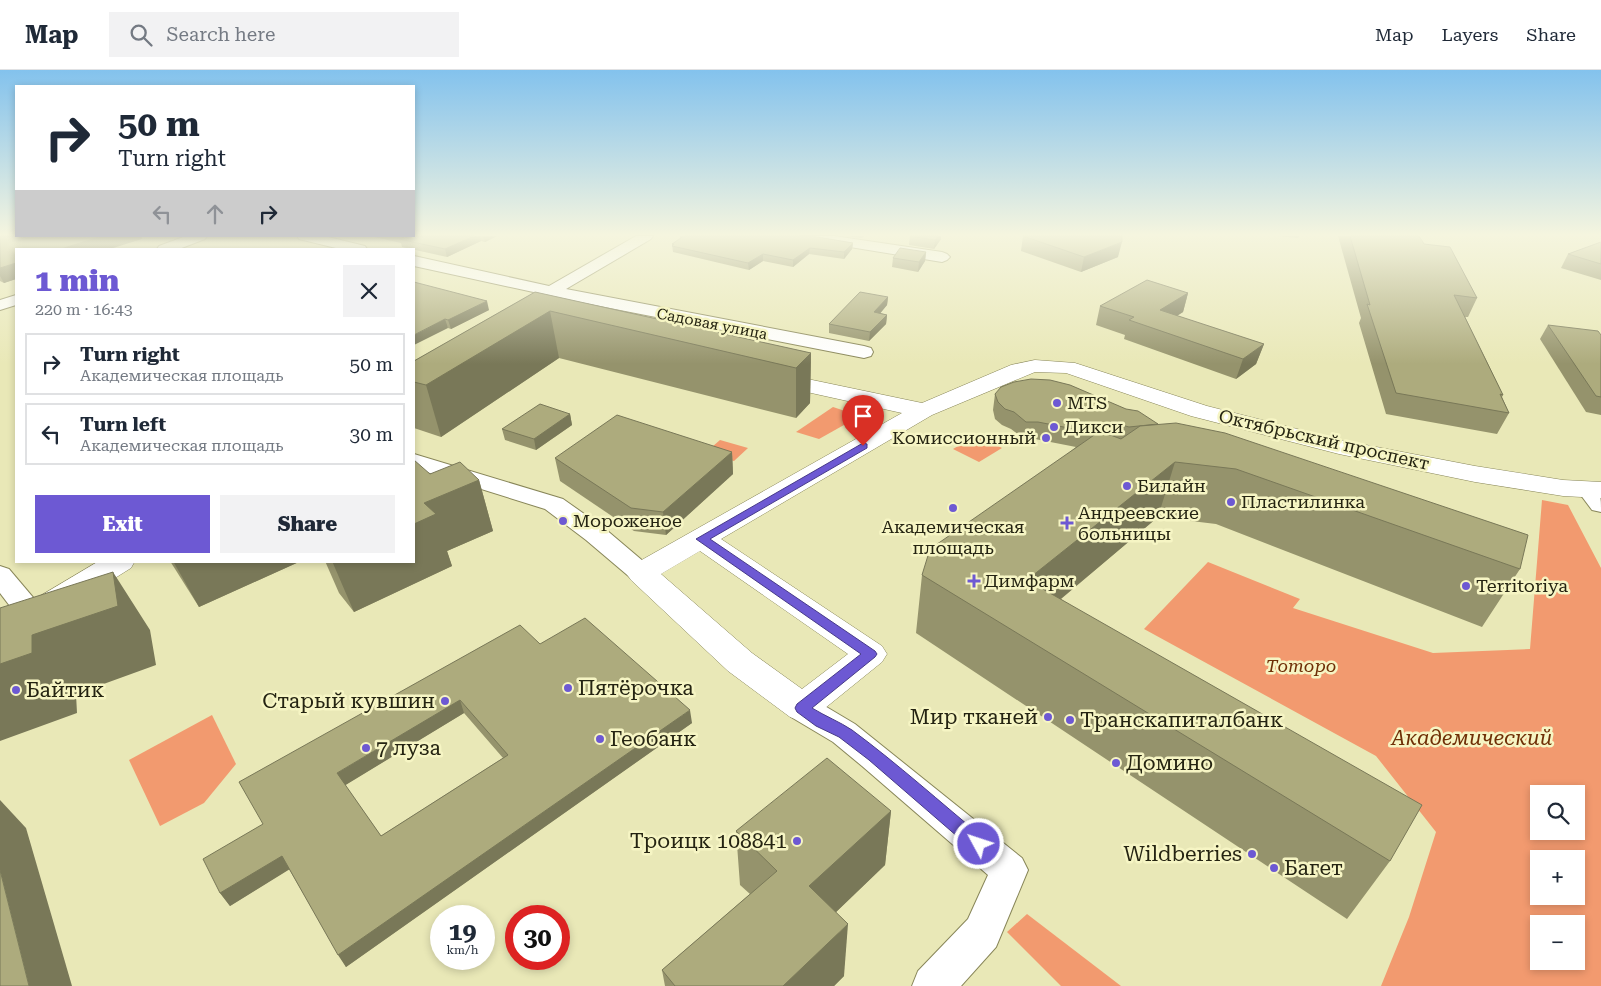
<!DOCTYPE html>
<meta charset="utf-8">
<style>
:root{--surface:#fff;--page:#f2f2f3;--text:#1f2937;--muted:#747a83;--line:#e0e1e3;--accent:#6d59d3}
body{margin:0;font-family:"Roboto Serif",serif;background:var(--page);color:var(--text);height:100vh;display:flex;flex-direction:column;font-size:19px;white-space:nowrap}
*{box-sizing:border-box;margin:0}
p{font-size:16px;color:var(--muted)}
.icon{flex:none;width:28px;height:28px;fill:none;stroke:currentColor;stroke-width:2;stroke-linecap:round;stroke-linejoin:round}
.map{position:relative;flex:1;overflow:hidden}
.side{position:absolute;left:15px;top:178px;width:400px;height:315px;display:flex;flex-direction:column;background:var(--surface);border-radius:0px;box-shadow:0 2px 8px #0003}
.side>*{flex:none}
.guide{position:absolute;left:15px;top:15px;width:400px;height:152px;border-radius:0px;box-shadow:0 2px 8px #0003;background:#fff;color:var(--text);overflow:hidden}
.tools{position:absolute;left:1530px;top:715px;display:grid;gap:10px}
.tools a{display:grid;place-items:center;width:55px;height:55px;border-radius:0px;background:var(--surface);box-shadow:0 2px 8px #0003;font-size:25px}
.speed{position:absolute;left:430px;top:835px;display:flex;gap:10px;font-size:25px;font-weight:700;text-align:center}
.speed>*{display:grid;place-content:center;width:65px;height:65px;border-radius:50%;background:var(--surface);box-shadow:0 2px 8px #0003;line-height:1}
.speed small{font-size:12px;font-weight:400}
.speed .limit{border:8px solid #d22;background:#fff;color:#111}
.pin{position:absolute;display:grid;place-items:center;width:42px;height:42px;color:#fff;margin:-51px -21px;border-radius:50% 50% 50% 0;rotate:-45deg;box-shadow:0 0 5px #0007}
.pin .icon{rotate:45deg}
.me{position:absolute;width:55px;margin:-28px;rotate:310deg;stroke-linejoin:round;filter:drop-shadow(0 0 4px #0008)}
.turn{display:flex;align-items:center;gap:18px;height:105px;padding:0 20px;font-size:22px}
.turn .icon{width:65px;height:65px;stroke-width:2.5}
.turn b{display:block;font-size:35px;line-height:42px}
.lanes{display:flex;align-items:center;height:48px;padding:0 20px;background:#0003;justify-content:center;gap:25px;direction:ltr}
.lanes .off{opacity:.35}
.round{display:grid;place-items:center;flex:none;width:52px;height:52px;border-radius:0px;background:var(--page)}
.summary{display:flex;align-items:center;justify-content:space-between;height:85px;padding:0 20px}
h1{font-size:30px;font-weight:800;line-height:38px;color:var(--accent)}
.cta{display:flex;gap:10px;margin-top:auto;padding:10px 20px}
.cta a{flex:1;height:58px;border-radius:0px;background:var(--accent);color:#fff;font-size:20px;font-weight:800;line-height:58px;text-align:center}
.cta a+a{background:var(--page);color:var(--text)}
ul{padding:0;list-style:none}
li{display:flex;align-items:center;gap:15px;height:62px;margin:0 10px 8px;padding:0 10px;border:2px solid var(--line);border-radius:0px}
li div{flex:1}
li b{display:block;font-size:19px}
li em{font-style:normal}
header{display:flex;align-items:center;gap:30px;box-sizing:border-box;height:70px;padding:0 25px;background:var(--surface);border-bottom:1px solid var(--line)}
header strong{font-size:24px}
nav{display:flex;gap:28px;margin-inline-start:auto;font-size:18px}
.search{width:350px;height:45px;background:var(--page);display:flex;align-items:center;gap:12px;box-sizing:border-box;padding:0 18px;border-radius:0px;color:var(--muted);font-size:19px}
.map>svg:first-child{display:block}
.green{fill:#f29a6f;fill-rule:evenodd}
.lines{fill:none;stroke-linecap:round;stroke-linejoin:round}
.street-casing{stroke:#888659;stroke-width:2}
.secondary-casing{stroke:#888659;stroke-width:1}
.street{fill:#fff;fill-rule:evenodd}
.secondary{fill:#fff;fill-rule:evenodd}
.wall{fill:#95936c;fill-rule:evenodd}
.shaded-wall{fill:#797858}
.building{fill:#adab7d;stroke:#797858;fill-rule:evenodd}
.route{fill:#6d59d3;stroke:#473a89}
.poi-dot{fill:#6d59d3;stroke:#f6f5c4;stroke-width:2}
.labels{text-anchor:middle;stroke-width:5;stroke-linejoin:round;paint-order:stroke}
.far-street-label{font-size:15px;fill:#252412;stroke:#f6f5c4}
.poi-label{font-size:18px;fill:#252412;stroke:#f6f5c4;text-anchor:start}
.street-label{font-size:18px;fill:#252412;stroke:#f6f5c4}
.park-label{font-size:18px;font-style:italic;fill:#6f2f06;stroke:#f6f5c4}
.near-poi-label{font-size:21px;fill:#252412;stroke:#f6f5c4;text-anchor:start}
.near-park-label{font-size:21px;font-style:italic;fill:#6f2f06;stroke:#f6f5c4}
</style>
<header>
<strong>Map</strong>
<div class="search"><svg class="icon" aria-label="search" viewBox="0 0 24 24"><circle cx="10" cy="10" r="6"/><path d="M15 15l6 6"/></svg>Search here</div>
<nav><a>Map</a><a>Layers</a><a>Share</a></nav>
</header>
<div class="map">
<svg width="1601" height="916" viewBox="0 0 1601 916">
<rect width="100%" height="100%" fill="#e9e8b7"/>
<g class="green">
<polygon points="833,337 860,346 819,369 796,362"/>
<polygon points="977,365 1002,378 979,392 953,379"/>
<polygon points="720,370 748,378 734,391 705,383"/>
<path d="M1542 430 1568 435 1601 498V916H1381L1409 847 1436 762 1376 686 1144 559 1208 492 1300 529 1293 538 1433 583 1530 579ZM1539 724H1576V761H1539ZM1539 789H1576V826H1539ZM1539 854H1576V891H1539Z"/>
<polygon points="212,645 236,694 204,733 160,756 129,690"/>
<polygon points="1027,844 1121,916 1061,916 1007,862"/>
</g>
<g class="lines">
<g class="street-casing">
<g id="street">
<polygon points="186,166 207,166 205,169 179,179 157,179 159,176"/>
<polygon points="297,166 324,166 365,176 367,179 340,179 299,169"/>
<polygon points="636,166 653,166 651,169 566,219 864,276 871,278 873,282 871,286 864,288 554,227 545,230 539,229 538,223 414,196 414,186 549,216"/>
<polygon points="800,166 834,166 942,182 947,184 950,187 947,190 942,192 807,170 802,169"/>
<polygon points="16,225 16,235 0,240 0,230"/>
<polygon points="414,384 563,429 604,458 650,497 654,503 650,509 641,512 632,509 586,470 545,439 414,398"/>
<path d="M1589 413C1601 417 1601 428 1601 442L1592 440 1577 420 1581 415Z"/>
<polygon points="0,496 9,499 42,538 46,545 42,552 32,555 22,552 0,523"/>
<polygon points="802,626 813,629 855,654 1022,788 1028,800 996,877 961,916 912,916 918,901 968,849 988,805 862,696 833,672 791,647 786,638 791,629"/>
</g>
</g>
<g class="secondary-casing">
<g id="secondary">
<path d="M1035 290 1075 293 1207 336 1340 370 1475 396 1563 410 1601 412V428L1563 426 1475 412 1339 384 1191 346 1066 303 1035 302 932 345 721 469 882 576 887 584 882 592 814 647 802 651 790 647 728 601 631 510 626 503 631 496 902 343 766 313 763 308 766 303 774 302 922 333 1011 295ZM700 481 848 584 802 619 752 583 661 504Z"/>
<polygon points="99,491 135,491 131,498 11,573 0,576 0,550"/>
</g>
</g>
<use href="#street" class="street"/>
<use href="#secondary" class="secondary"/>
</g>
<g class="wall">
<polygon points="0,166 141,166 142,169 16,179 16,209 4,213 0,211"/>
<polygon points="370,166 497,166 485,172 481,171 447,187 402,177 401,173"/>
<polygon points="680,166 811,166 853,173 852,179 844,189 809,184 793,197 763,191 749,200 673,182 672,174 680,168"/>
<polygon points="845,166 864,166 862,168"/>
<polygon points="910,166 941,166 941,169 934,179 909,175"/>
<polygon points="1023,166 1118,187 1081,202 1021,181"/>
<polygon points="1278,166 1299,166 1298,168"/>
<polygon points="1338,166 1419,166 1424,174 1477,228 1468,247 1465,247 1503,325 1502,327 1509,343 1497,364 1386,344 1359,253 1361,248"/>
<polygon points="1601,172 1601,210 1561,198 1568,184"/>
<polygon points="926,182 925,191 918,202 892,197 893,188"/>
<polygon points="414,212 489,240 451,259 448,258"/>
<polygon points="535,222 811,283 810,333 796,348 559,288 441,367 414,358 414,291"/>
<polygon points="1188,223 1183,242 1177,246 1264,274 1256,294 1236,309 1124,269 1125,265 1096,255 1100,236"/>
<polygon points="888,227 887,235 880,243 887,245 886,254 869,271 829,263 829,254"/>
<polygon points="1548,255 1601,265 1601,345 1586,342 1540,269"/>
<polygon points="995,324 1158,354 1520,499 1482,557 1216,454 1158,447 1061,529 1390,791 1347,849 916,563 922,505 1076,377 1035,369 1023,368 1011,359 1002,355 995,349 993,340"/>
<polygon points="570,344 572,355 536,380 505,370 502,359"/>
<polygon points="732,382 733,404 666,465 634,461 560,411 555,388"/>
<polygon points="430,404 479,410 493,461 447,481 452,496 354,542 339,523 325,491 414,491"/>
<polygon points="170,491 301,491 199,537"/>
<path d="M540 574 692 653 346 897 289 799 230 836 220 823 263 754ZM464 643 503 688 381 766 345 715Z"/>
<polygon points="891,741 885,795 836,842 844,906 834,916 665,916 662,900 750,824 740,815 736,761"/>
</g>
<g class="shaded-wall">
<polygon points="102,166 141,166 142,169 110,179 61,179"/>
<polygon points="474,166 480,166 481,171 447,187 445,179"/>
<polygon points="483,166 497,166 485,172"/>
<polygon points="938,166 941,166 941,169 934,179 935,170"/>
<polygon points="1122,172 1118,187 1081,202 1084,187"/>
<polygon points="853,173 852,179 844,189 844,182"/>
<polygon points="810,178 809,184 793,197 793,190"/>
<polygon points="926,182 925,191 918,202 919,192"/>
<polygon points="763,184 763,191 749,200 748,193"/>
<polygon points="16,193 16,209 4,213 0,206 0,198"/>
<polygon points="1188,223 1183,242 1155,259 1160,240"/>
<polygon points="888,227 887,235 874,251 874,242"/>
<polygon points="487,231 489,240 451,259 448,250"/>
<polygon points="550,241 559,288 441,367 426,315"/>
<polygon points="887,245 886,254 869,271 870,262"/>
<polygon points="445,249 448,258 414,275 414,265"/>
<polygon points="1264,274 1256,294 1236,309 1243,289"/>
<polygon points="811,283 810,333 796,348 796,298"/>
<polygon points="570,344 572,355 536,380 534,369"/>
<polygon points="1118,354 1114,371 1099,367"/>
<polygon points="732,382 733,404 666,465 663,442"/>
<polygon points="1175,392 1158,447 1019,564 1027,510"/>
<polygon points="479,410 493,461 447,481 452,496 354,542 332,491 414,491 414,454 424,433"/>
<polygon points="173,491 301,491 199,537"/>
<polygon points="113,502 150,560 156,595 76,624 77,643 0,671 0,594 32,565"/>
<polygon points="460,630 464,643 344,716 337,703"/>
<polygon points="690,640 692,653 346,897 338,885"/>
<polygon points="0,730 26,758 72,916 29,916 0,800"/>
<polygon points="891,741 885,795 808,869 809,816"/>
<polygon points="282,786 290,799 230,836 220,823"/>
<polygon points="848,854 844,906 834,916 783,916"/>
</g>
<g class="building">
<polygon points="0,166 102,166 61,179 16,179 16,193 0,198"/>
<polygon points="401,166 474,166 445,179 399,169 404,167"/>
<polygon points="684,166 811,166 853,173 844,182 810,178 793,190 763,184 748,193 672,176 674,174 672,174"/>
<polygon points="910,166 938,166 935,170"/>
<polygon points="1023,166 1122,166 1122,172 1084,187"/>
<polygon points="1350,166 1419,166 1424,174 1450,177 1477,228 1454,225 1503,325 1500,324 1509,343 1396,323 1367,234 1370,235"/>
<polygon points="1601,172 1601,194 1568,184"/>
<polygon points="900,178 926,182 919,192 893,188"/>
<polygon points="1147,210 1188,223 1160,240 1264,274 1243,289 1129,250 1134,247 1100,236"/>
<polygon points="414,212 487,231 448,250 445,249 414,265"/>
<polygon points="535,222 811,283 796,298 550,241 426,315 414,312 414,291"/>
<polygon points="860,222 888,227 874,242 887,245 870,262 829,254"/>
<polygon points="1548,255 1598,261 1601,265 1601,327 1596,326"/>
<polygon points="1031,309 1050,310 1070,315 1126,339 1138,341 1158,354 1129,357 1118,354 1105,363 1100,361 1094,365 1089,362 1038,352 1026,352 1014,342 1005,339 998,332 995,324 1001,317 1014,312"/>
<polygon points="540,334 570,344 534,369 502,359"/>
<polygon points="617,345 732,382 663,442 631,438 555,388"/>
<polygon points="1176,353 1225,363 1528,465 1520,499 1236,399 1175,392 1027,510 1422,735 1390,791 922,505 930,479 1100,361 1121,369 1140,356"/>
<polygon points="414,390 430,404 460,392 479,410 424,433 436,444 414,454"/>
<polygon points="113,502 118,536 32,565 32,583 0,594 0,538"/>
<path d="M585 548 690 640 338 885 282 786 220 823 203 789 263 754 239 712 520 555 540 574ZM460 630 508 685 381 766 337 703Z"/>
<polygon points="827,688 891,741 809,816 848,854 783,916 675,916 662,900 777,801 736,761"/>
<polygon points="0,800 29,916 0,916"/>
</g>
<linearGradient id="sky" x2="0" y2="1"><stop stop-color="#83c2ed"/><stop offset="0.56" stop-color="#f5f5df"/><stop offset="1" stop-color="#f5f5df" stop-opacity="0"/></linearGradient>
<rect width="1601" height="294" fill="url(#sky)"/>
<path class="route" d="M863 373 867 374V378L710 469 875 581 877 584 875 587 812 638C825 646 840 652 852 660 898 694 941 733 985 769L987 774 985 780 979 782 973 780 869 690 839 667 816 656 797 642 795 638 797 634 861 584 696 469Z"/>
<g class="poi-dot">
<circle cx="1057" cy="333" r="5"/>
<circle cx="1054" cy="357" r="5"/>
<circle cx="1046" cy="368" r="5"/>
<circle cx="1127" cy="416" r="5"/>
<circle cx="1231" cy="432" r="5"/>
<circle cx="953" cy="438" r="5"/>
<circle cx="563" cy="451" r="5"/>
<path d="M1064.5 445.5h5v5h5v5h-5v5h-5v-5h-5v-5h5z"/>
<path d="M971.5 503.5h5v5h5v5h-5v5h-5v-5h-5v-5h5z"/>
<circle cx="1466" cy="516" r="5"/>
<circle cx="568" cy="618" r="5"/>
<circle cx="16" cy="620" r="5"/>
<circle cx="445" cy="631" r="5"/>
<circle cx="1048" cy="647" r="5"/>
<circle cx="1070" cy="650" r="5"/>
<circle cx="600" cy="669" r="5"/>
<circle cx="366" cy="678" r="5"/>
<circle cx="1116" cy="693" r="5"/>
<circle cx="797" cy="771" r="5"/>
<circle cx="1252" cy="784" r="5"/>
<circle cx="1274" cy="798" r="5"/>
</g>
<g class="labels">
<g class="far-street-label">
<text transform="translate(712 254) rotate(11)" y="5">Садовая улица</text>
</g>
<g class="poi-label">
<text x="1067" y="339">MTS</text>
<text x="1064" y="363">Дикси</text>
<text x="1036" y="374" text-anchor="end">Комиссионный</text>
<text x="1137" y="422">Билайн</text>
<text x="1241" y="438">Пластилинка</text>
<text x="1078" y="449">Андреевские<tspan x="1078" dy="21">больницы</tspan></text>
<text x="573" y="457">Мороженое</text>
<text x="953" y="463" text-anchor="middle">Академическая<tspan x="953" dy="21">площадь</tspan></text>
<text x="984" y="517">Димфарм</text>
<text x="1476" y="522">Territoriya</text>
</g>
<g class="street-label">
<text transform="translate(1324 370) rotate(13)" y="6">Октябрьский проспект</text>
</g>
<g class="park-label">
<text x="1301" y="602">Тоторо</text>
</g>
<g class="near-poi-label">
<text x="578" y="625">Пятёрочка</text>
<text x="26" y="627">Байтик</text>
<text x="435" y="638" text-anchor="end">Старый кувшин</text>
<text x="1038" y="654" text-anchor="end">Мир тканей</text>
<text x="1080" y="657">Транскапиталбанк</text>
<text x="610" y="676">Геобанк</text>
<text x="376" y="685">7 луза</text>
<text x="1126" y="700">Домино</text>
<text x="787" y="778" text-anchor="end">Троицк 108841</text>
<text x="1242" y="791" text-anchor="end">Wildberries</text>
<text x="1284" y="805">Багет</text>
</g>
<g class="near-park-label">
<text x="1472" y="675">Академический</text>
</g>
</g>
</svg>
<div class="tools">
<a><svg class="icon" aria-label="search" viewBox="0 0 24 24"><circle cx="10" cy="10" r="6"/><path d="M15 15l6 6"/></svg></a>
<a>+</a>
<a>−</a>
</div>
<div class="speed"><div>19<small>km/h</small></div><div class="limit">30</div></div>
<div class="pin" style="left:863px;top:376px;background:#d93025"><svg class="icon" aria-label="arrive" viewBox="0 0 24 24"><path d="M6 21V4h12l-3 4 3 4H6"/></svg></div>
<svg class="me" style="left:979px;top:774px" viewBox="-20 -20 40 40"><circle r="17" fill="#6d59d3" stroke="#fff" stroke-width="3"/><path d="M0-11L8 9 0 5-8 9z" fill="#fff"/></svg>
<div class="guide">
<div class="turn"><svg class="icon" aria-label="right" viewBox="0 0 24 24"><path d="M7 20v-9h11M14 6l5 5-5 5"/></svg><div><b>50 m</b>Turn right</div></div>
<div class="lanes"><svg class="icon off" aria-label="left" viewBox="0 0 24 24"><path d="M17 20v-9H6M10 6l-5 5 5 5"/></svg><svg class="icon off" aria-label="ahead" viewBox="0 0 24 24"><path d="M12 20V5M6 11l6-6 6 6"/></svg><svg class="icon" aria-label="right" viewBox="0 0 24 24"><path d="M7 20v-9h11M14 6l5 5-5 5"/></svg></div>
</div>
<section class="side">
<div class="summary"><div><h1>1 min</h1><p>220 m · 16:43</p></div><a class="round"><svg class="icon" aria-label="close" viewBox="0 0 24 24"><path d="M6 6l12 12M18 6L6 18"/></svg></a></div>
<ul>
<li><svg class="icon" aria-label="right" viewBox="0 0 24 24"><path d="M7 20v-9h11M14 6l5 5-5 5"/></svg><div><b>Turn right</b><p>Академическая площадь</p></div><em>50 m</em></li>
<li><svg class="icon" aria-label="left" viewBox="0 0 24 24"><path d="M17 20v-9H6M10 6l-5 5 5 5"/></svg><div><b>Turn left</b><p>Академическая площадь</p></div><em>30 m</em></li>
</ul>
<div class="cta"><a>Exit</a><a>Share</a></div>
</section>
</div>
